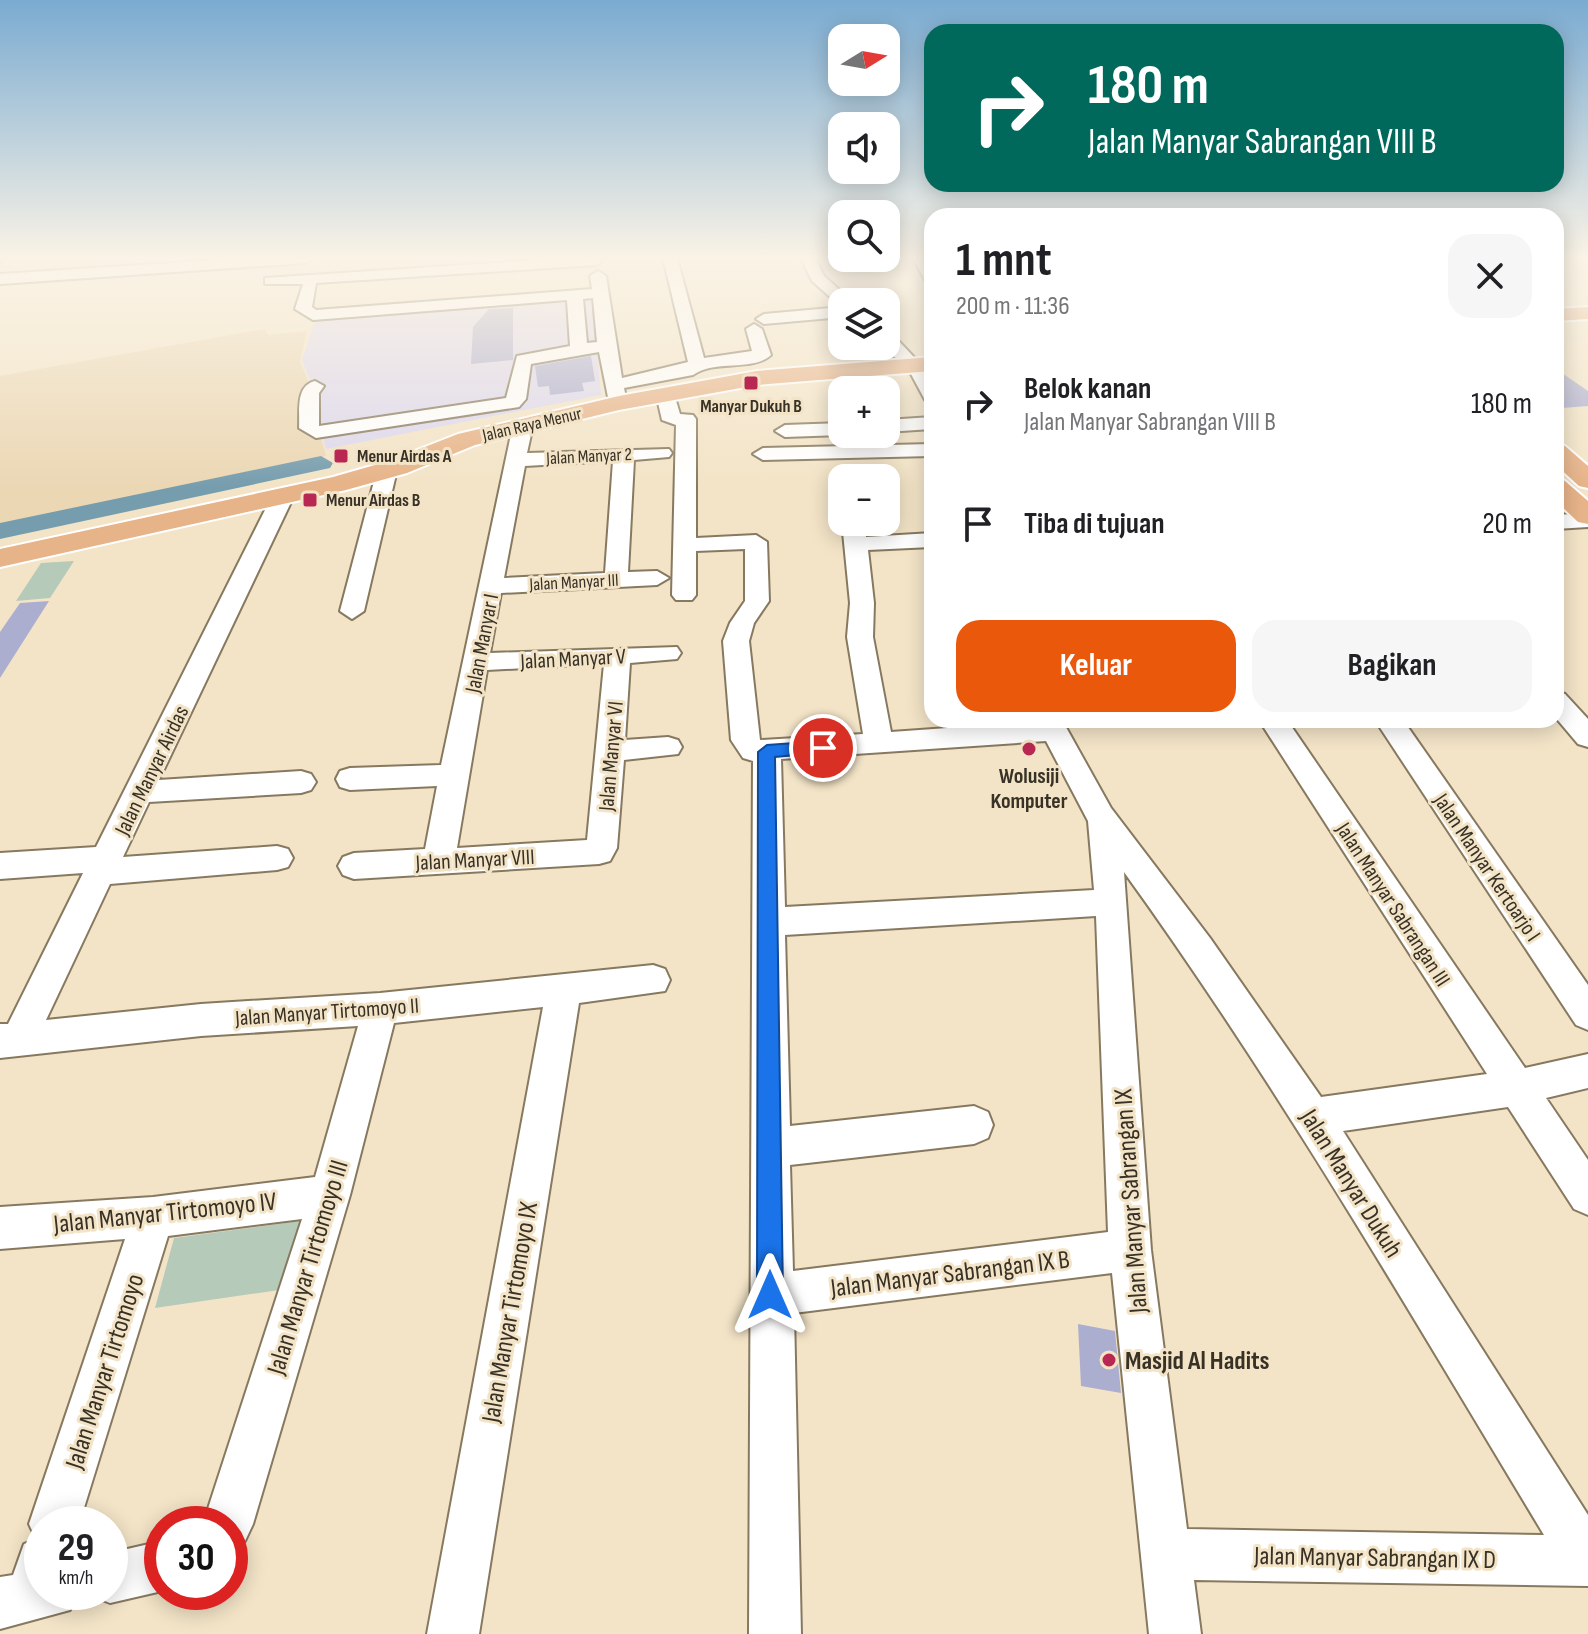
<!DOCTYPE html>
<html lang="id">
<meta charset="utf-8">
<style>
:root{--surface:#fff;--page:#f6f6f6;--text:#202124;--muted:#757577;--accent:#ea580c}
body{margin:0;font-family:"Sofia Sans Condensed",sans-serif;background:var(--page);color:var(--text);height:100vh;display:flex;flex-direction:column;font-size:30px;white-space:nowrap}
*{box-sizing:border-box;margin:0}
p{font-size:26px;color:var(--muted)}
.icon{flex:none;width:44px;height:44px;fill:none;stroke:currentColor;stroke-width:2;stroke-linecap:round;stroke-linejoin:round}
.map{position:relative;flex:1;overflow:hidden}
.sheet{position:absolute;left:924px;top:208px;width:640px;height:520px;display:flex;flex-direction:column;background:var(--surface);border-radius:24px;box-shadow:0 4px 20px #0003}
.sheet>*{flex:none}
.guide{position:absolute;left:924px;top:24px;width:640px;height:168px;border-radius:24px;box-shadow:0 4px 20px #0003;background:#00695c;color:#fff;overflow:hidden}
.needle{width:52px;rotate:79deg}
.tools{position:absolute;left:828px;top:24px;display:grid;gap:16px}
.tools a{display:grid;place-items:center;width:72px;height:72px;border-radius:16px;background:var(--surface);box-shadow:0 4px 20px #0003;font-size:40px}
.speed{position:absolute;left:24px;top:1506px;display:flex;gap:16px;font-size:40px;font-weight:700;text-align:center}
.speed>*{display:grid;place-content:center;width:104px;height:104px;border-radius:50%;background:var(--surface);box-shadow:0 4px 20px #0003;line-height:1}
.speed small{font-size:20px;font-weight:400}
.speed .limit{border:12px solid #d22;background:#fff;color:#111}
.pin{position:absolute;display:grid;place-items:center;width:68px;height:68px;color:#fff;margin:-34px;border:4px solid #fff;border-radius:50%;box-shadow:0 2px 8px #0007}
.me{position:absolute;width:88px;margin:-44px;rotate:0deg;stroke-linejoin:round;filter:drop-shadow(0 0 6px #0008)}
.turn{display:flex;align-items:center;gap:28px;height:168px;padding:0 32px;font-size:36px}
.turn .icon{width:104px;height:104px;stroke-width:2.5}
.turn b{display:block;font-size:56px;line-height:68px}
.round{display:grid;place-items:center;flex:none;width:84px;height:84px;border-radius:24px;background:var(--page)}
.head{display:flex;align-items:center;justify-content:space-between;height:136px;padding:0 32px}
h1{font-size:48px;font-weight:700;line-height:60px}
.action{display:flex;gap:16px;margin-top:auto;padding:16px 32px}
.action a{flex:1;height:92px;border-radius:24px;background:var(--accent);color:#fff;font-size:32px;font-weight:700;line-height:92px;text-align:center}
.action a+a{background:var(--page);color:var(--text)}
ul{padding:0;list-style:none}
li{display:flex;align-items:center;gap:24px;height:120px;padding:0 32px}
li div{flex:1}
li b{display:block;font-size:30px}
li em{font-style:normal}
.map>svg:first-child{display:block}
.built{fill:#ebd7b4}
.education{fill:#ddd8ee}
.green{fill:#b6caba}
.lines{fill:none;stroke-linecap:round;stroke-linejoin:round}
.stream{stroke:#637d85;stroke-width:3}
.river{fill:#769dae;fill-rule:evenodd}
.building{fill:#acaed0}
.minor-casing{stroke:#87795f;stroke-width:4}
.major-casing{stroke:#fff;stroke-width:4}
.minor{fill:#fff;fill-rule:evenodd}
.major{fill:#e7b388;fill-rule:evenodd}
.route{fill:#1a73e8;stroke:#114b97;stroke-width:2}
.poi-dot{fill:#b82852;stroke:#f3e4c7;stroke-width:3}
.labels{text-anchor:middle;stroke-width:6;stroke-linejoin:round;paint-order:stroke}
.far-poi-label{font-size:18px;font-weight:bold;fill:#373126;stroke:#f3e4c7;text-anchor:start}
.far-street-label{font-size:18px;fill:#373126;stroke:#f3e4c7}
.street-label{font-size:22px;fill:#373126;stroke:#f3e4c7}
.poi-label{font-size:22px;font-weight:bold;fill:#373126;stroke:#f3e4c7}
.near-street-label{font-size:26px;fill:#373126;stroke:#f3e4c7}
.near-poi-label{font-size:26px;font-weight:bold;fill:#373126;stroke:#f3e4c7;text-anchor:start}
</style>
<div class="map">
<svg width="1588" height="1634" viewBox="0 0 1588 1634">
<rect width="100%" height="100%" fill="#f3e4c7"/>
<polygon class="built" points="265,329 268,335 307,331 300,361 316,401 315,416 326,456 0,525 0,376"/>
<polygon class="education" points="592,298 601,395 326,449 316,416 318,400 302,360 316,318"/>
<g class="green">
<polygon points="74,561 50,598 16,601 41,563"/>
<polygon points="300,1221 286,1289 155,1308 174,1238"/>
</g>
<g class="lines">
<polyline class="stream" points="1556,260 1571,258"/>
<g class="river">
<polygon points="0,258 10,258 0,264"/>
<polygon points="321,456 333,463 330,468 0,539 0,523"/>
</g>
</g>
<g class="building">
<polygon points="513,308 513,360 471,364 473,327 489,309"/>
<polygon points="591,356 595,381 582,383 584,391 550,395 549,386 538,387 535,366"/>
<polygon points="1556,369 1588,391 1588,406 1562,408 1556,403"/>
<polygon points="49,601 0,678 0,632 20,603"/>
<polygon points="1078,1324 1115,1331 1121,1393 1081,1386"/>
</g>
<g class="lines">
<g class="minor-casing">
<g id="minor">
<polygon points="249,258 312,259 305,263 0,284 0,274"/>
<path d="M569 258 603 261 596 265 316 283 312 307 316 310 592 289 590 276 598 271 606 276 622 378 688 362 663 258H677L704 358 752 351 746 329 754 324 762 329 771 355C752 372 715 359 693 375L624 388 627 402 618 408 609 402 599 352 531 364 526 399 519 407 316 438 299 428C300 411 295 386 315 381L324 386 319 393V426L506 398 517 356 570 346 567 300 313 320 295 309 303 284H265V278ZM593 298 597 342 587 343 583 299Z"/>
<polygon points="801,258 815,258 824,276 853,302 839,305 812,281"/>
<polygon points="913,258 928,258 932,267 932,286 927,284"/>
<polygon points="842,307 842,317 764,324 756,319 764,314"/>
<polygon points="886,333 892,334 928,372 932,379 932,402 925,400 911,374 884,346"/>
<path d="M665 388 674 394 680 414 693 415 696 419V538L756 535 767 542 769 601 754 623 749 641 760 740 863 734 847 637 850 603 842 522H864L866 537 932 533V547L868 550 874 603 873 637 891 732 1062 720 1111 808 1210 938 1321 1097 1487 1074 1259 720H1287L1525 1068 1588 1054V1088L1546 1098 1588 1160V1215L1574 1209 1508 1107 1343 1131 1588 1515V1586L1194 1580 1201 1634H1149L1112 1273 794 1313 801 1634H749L753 761 743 758 731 740 723 641 730 623 745 601V549L696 551V595L692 600H676L672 595 676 425 662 420 656 394ZM1046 741 1088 821 1094 890 785 907 781 759ZM1124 872C1277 1084 1409 1311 1544 1535L1187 1529 1151 1250ZM1096 916 1108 1232 793 1271 790 1165 974 1144 988 1138 993 1125 988 1112 974 1106 790 1126 785 935Z"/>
<polygon points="932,417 932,429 886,432 886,420"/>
<path d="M523 419 533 425 527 453 669 449 672 453 669 457 634 460 628 572 657 571 669 578 657 585 501 593 490 653 677 647 681 653 677 659 630 663 625 740 668 737 678 740 682 747 678 754 624 760 617 848 610 861 599 864 354 879 343 875 338 866 343 857 354 853 425 849 437 786 350 790 340 787 336 779 340 771 350 768 441 765 513 425ZM613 461 605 573 504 578 525 466ZM604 664 587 840 457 848 487 670Z"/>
<polygon points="842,423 842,434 845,434 842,435 785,437 775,431 785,425"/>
<polygon points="932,444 932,456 763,460 753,454 763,448"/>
<polygon points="387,464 397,470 364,611 352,619 340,611 377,470"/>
<polygon points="282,492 293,498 159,780 301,771 311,774 316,782 311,790 301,793 149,802 123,857 277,846 288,849 293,858 288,867 277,870 110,884 46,1020 201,1004 380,993 653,965 665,969 670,980 665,991 579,1003 479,1634 427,1634 543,1007 394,1023 350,1195 253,1524 245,1541 230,1548 230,1524 203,1524 302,1219 168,1236 79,1524 42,1524 42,1592 78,1592 70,1610 0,1629 0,1577 13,1575 24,1544 36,1539 29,1524 125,1239 0,1249 0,1207 153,1197 315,1177 358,1026 201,1036 0,1058 0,1024 8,1024 83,873 0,879 0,853 96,847 271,498"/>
<polygon points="1588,513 1588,527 1556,529 1556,515"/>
<polygon points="1556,691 1565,694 1588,719 1588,747 1578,744 1556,718"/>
<polygon points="1375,720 1403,720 1588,985 1588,1030 1576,1025"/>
<polygon points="162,1541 162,1591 110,1603 92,1596 90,1592 110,1592 110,1553"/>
</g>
</g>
<g class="major-casing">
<g id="major">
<polygon points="1588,307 1588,319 1556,321 1556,309"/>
<polygon points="932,357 932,371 757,385 619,410 475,445 407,473 346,490 0,567 0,549 333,477 389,461 458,434 619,396 757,371"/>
<polygon points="1556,443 1565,446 1588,466 1588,488 1579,486 1556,465"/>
<polygon points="1556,479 1565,481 1588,501 1588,524 1578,522 1556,501"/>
</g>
</g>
<use href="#minor" class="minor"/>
<use href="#major" class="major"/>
</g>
<linearGradient id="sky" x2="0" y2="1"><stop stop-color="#7aabd1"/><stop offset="0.53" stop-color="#faf3e6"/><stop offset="1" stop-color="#faf3e6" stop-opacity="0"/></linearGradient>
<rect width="1588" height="487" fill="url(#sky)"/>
<polygon class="route" points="823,741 829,743 829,752 775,757 783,1295 779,1305 770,1308 761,1305 757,1295 758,752 767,745"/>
<g class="poi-dot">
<rect x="743" y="375" width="16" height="16" rx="4"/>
<rect x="333" y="448" width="16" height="16" rx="4"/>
<rect x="302" y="492" width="16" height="16" rx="4"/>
<circle cx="1029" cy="749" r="8"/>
<circle cx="1109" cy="1360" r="8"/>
</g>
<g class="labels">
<g class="far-poi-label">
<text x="751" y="412" text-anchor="middle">Manyar Dukuh B</text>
<text x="357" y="462">Menur Airdas A</text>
<text x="326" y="506">Menur Airdas B</text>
</g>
<g class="far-street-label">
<text transform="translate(532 424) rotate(-13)" y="6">Jalan Raya Menur</text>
<text transform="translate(589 456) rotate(-3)" y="6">Jalan Manyar 2</text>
<text transform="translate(574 582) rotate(-3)" y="6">Jalan Manyar III</text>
</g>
<g class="street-label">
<text transform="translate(481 643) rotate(-79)" y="8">Jalan Manyar I</text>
<text transform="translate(573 658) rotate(-3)" y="8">Jalan Manyar V</text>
<text transform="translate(610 756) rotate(-85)" y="8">Jalan Manyar VI</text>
<text transform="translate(151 770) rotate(-64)" y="8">Jalan Manyar Airdas</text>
<text transform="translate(475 859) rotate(-3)" y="8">Jalan Manyar VIII</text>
<text transform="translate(1488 867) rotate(56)" y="8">Jalan Manyar Kertoarjo I</text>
<text transform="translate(1394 904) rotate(57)" y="8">Jalan Manyar Sabrangan III</text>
<text transform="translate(327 1011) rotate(-4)" y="8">Jalan Manyar Tirtomoyo II</text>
</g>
<g class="poi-label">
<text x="1029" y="783">Wolusiji<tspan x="1029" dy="25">Komputer</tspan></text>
</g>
<g class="near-street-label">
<text transform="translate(1352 1183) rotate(58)" y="9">Jalan Manyar Dukuh</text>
<text transform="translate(1130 1201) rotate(-94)" y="9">Jalan Manyar Sabrangan IX</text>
<text transform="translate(165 1212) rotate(-6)" y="9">Jalan Manyar Tirtomoyo IV</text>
<text transform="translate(307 1267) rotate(-73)" y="9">Jalan Manyar Tirtomoyo III</text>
<text transform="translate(950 1273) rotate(-7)" y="9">Jalan Manyar Sabrangan IX B</text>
<text transform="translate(509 1312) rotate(-80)" y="9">Jalan Manyar Tirtomoyo IX</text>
<text transform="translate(104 1371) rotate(-72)" y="9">Jalan Manyar Tirtomoyo</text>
<text transform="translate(1375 1557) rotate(1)" y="9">Jalan Manyar Sabrangan IX D</text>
</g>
<g class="near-poi-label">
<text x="1125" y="1369">Masjid Al Hadits</text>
</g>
</g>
</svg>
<div class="tools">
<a><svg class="needle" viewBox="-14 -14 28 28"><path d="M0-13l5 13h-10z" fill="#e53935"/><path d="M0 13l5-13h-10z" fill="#757577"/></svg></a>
<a><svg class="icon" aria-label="sound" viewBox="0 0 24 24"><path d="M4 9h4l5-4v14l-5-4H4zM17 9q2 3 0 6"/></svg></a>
<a><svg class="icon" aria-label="search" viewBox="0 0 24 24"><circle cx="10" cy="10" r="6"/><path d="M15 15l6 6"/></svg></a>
<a><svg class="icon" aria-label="layers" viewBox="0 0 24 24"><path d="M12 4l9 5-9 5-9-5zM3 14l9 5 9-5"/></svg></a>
<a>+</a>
<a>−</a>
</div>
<div class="speed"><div>29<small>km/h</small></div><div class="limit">30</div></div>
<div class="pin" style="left:823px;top:748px;background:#d93025"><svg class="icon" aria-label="arrive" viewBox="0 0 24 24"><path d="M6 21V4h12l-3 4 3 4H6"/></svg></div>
<svg class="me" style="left:770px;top:1295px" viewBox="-20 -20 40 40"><path d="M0-17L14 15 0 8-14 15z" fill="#1a73e8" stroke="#fff" stroke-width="4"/></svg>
<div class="guide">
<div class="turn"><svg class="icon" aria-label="right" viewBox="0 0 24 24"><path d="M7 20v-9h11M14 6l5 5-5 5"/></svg><div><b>180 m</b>Jalan Manyar Sabrangan VIII B</div></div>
</div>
<section class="sheet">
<div class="head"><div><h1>1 mnt</h1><p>200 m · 11:36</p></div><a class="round"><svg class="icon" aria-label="close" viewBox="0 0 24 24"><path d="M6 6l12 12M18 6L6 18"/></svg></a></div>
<ul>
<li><svg class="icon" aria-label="right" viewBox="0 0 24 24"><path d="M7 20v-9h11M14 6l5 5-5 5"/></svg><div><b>Belok kanan</b><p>Jalan Manyar Sabrangan VIII B</p></div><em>180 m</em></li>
<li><svg class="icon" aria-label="arrive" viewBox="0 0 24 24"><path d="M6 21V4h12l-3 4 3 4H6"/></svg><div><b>Tiba di tujuan</b></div><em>20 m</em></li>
</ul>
<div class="action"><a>Keluar</a><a>Bagikan</a></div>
</section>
</div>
